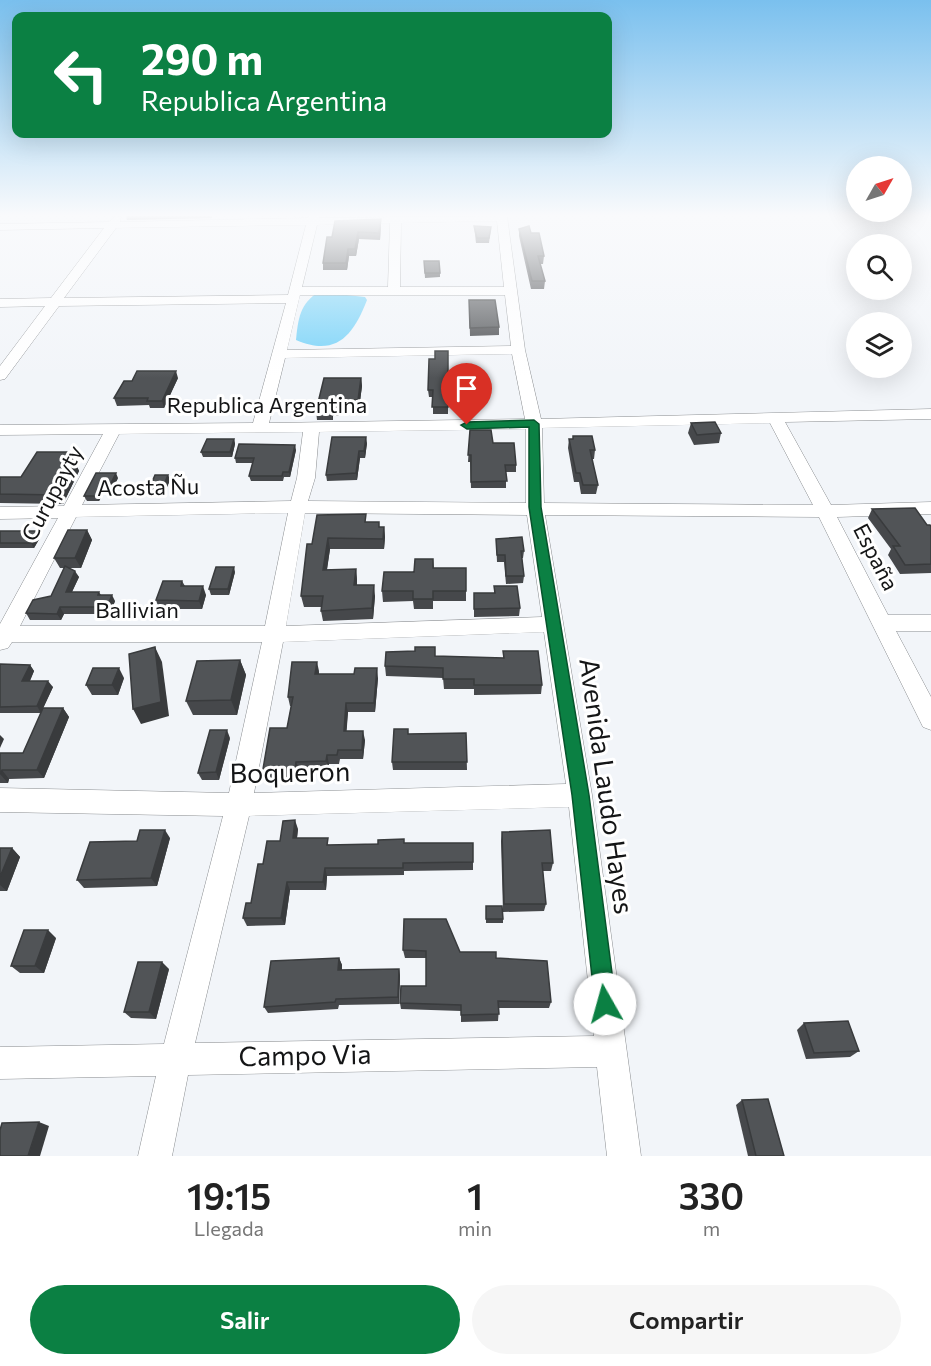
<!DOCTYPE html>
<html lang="es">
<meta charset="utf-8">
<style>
:root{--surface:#fff;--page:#f6f6f6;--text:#222;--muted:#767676;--accent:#0b8043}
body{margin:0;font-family:Commissioner,sans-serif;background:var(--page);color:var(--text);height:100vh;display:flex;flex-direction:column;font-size:22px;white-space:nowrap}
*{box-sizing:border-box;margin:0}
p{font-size:20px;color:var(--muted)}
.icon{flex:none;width:33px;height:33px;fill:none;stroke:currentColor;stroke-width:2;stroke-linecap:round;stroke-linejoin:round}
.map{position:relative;height:1156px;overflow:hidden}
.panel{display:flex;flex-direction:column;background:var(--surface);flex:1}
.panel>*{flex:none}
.hud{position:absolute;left:12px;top:12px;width:600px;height:126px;border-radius:12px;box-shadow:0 6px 24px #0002;background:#0b8043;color:#fff;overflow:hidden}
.needle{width:39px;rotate:51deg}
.fabs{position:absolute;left:846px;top:156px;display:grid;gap:12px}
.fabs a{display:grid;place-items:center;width:66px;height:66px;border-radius:50%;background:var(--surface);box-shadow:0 6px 24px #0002;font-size:30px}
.pin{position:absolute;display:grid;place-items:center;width:51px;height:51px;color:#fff;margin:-62px -26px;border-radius:50% 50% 50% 0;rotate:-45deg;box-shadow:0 0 6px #0007}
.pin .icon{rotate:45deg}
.me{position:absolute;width:66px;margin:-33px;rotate:353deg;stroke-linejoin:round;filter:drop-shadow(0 0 4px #0008)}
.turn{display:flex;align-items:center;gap:21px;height:126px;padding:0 30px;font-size:27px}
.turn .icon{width:78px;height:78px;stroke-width:2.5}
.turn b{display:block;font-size:42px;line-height:51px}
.eta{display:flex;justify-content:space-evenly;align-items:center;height:102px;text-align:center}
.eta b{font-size:36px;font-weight:600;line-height:42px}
.primary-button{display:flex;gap:12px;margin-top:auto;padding:12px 30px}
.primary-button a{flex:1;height:69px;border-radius:36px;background:var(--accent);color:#fff;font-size:24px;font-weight:600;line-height:69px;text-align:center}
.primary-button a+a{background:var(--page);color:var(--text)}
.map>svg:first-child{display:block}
.water{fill:#76d2f8}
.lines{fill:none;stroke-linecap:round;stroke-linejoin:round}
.minor-casing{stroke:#8a8d90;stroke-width:1}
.minor{fill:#fff;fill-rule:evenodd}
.wall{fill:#46484b}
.shaded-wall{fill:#393b3d}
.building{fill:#515457;stroke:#393b3d;stroke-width:1.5}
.route{fill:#0b8043;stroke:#07532c;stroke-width:1.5}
.labels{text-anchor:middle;stroke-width:6;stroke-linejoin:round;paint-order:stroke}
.street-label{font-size:22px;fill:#141516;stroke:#fff}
.near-street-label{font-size:27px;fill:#141516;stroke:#fff}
</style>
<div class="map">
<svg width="931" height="1156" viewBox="0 0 931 1156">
<rect width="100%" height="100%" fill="#f2f5f9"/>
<path class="water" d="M319 292 365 297 367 300C353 336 336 357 296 340 298 319 300 303 319 292Z"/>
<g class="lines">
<g class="minor-casing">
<path id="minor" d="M116 216 121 217 120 222 308 218 309 216H319V218L507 216 525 350 541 419 931 409V419L785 422 831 505 931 502V514L837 517 888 615H931V631H896L931 697V730L923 727 819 517 545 515 592 795 641 1156H607L597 1067 188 1075 172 1156H138L156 1076 0 1079V1047L164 1044 223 816 0 812V788L229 793 262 642H12L8 648 0 650V624L58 518 0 519V507L64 506 103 434 0 435V425L253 423 286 303 59 306 5 379 0 380V366L45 306 0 307V299L51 298 104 228 0 230V224L109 222ZM497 221 504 287H400L401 223ZM390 223 388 287H302L317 225ZM306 225 288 295 64 298 116 228ZM300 295H505L511 346 287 350ZM512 354 525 419 269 423 285 358ZM770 423 813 505 544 503 542 428ZM526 429V503L308 501 315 478 319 432ZM303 432 297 478 291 501 82 505 119 434ZM288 513 265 626H20L76 517ZM305 513 527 515 542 617 286 626ZM544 632 566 784 254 793 283 642ZM569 807 594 1036 195 1043 249 816Z"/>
</g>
<use href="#minor" class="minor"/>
</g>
<g class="wall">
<polygon points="126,216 212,216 212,218 127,220"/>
<polygon points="381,225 380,240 359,239 356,256 349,256 347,270 323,270 323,263 332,237"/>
<polygon points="474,226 491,227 489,243 476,243"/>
<polygon points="519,229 531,233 544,256 543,264 540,264 545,281 544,289 531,289 519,236"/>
<polygon points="424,261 440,273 440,277 425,278"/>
<polygon points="469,300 499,327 499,335 470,336"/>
<polygon points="448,351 448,414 433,414 433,397 429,397 428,390"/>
<polygon points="178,378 164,408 150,408 149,405 117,406 114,398"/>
<polygon points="361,378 362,386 359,409 340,409 339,416 333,416 333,420 317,420 316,411"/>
<polygon points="691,423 721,433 719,443 694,445 688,433"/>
<polygon points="470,430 493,443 516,465 516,472 506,472 506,488 471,488 470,462 468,462"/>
<polygon points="573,436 595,450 594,459 592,459 598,485 596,494 581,494 579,482 574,482 568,448 569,439 573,439"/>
<polygon points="234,439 235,444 232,457 203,457 201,452"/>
<polygon points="367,443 365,458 360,458 357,480 327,481 326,475"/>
<polygon points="296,450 290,477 284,477 283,481 251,481 249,476 253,463 236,463 235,458"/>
<polygon points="70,452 79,471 63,504 0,503 0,477 21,477"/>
<polygon points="168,475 170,480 164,494 151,494 149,489"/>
<polygon points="118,478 111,492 104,492 99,501 87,501 84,496"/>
<polygon points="872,509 931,527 931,573 900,574 888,555 891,549 868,518"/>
<polygon points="367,522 379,527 384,527 385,537 384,549 330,549 327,570 356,569 357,580 357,585 375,596 373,619 323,621 321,611 321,607 304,607 301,596 312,544"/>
<polygon points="87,530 92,540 81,568 69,568 79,577 72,592 99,592 101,595 115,601 110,614 64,614 61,620 30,620 26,613 51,596 65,568 60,568 54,558"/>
<polygon points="0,531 41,536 34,548 0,548"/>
<polygon points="496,539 524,551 523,558 522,558 524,576 523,583 506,584 504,562 497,562"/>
<polygon points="433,559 434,568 466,568 466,601 433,601 433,609 414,609 413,601 383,602 382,591"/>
<polygon points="235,572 229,595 211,595 209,589"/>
<polygon points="182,581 185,586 206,595 202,609 159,609 156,600"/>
<polygon points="494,586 520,608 519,616 474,617 474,593 494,593"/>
<polygon points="435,647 435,656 503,658 503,651 542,685 541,694 474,695 474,689 444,689 443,678 386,676 385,666 415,651"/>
<polygon points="240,660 246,675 237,715 193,715 186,701"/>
<polygon points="0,664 30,665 34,671 30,681 53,687 43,708 63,708 69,717 44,778 9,779 8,783 0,783 0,753 23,753 41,713 0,713"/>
<polygon points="319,671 319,674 378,678 375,712 348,712 346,731 365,740 363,759 340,759 339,764 329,764 329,770 299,770 298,778 266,778 263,769 287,728 291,706 290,706 288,697"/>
<polygon points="124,678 118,695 92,695 86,685"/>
<polygon points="466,733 467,770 393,770 392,762 409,734"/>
<polygon points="230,738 219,780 202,780 198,773"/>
<polygon points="298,829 297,838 330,845 405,843 473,843 473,870 404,871 404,875 327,876 326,890 290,890 285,925 247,926 243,918 251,903 263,864 280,841"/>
<polygon points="502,832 553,863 551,871 543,871 546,904 544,911 503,912 501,841"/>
<polygon points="170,838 157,886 84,888 77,880 137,841"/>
<polygon points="0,848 12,848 20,857 7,891 0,891"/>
<polygon points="486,906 503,919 503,923 486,923"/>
<polygon points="56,938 44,973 20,973 11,966"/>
<polygon points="403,950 460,952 496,958 551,1002 549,1008 499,1008 498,1021 461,1022 461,1011 401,1009 400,1003 426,986 426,958 405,958"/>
<polygon points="339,958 342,965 342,970 399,969 400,976 399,1004 339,1005 338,1009 268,1013 264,1007"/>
<polygon points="169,969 156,1019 131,1018 124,1012"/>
<polygon points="804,1023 859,1051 850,1057 806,1059 797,1030"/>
<polygon points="742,1100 784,1156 748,1156 736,1105"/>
</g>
<g class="shaded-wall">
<polygon points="381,219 381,225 380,240 379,233"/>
<polygon points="358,232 359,239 356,256 355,249"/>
<polygon points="348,249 349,256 347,270 346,263"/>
<polygon points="176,371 178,378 164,408 162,401"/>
<polygon points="361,378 362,386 359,409 358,400"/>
<polygon points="339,400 340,409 339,416 338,407"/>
<polygon points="332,407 333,416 333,420 331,411"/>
<polygon points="366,437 367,443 365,458 364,451"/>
<polygon points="234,439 235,444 232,457 230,452"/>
<polygon points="295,445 296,450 290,477 289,472"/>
<polygon points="359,451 360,458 357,480 356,473"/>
<polygon points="70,452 74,461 70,470 66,461"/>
<polygon points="75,462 79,471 63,504 58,495"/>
<polygon points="116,473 118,478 111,492 109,487"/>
<polygon points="168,475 170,480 164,494 162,489"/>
<polygon points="102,487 104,492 99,501 97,496"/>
<polygon points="384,527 385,537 384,549 383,539"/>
<polygon points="87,530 92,540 81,568 75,558"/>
<polygon points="38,531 41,536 34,548 31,543"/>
<polygon points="328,538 330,549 325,581 323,570"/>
<polygon points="234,567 235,572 229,595 228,589"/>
<polygon points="356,569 357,580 356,596 354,585"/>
<polygon points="75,571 79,577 69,598 66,592"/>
<polygon points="374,585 375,596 373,619 372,608"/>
<polygon points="203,586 206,595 202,609 199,601"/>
<polygon points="112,595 115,601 110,614 107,607"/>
<polygon points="60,607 64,614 61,620 57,614"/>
<polygon points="155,647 162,662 169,716 141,724 133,709"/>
<polygon points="240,660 246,675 237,715 231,700"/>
<polygon points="317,662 319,671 317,683 315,674"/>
<polygon points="30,665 34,671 27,687 22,681"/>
<polygon points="119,668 124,678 118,695 112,685"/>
<polygon points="377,668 378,678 375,712 374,703"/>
<polygon points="48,681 53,687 41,713 37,706"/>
<polygon points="346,703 348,712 346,740 344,731"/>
<polygon points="63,708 69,717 44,778 37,770"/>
<polygon points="227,730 230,738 219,780 216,772"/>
<polygon points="363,731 365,740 363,759 362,750"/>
<polygon points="0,735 4,739 0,748"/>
<polygon points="327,755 329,764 329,770 326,761"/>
<polygon points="296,762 299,770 298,778 295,769"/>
<polygon points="2,770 9,779 8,783 0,774"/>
<polygon points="295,820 298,829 296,846 293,838"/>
<polygon points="165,830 170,838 157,886 151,878"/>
<polygon points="12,848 20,857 7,891 0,885 0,877"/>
<polygon points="325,868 327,876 326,890 323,882"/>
<polygon points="287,882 290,890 285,925 281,918"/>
<polygon points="48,930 56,938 44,973 35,966"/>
<polygon points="339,958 342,965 341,977 338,970"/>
<polygon points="162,962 169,969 156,1019 149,1012"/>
<polygon points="399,969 400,976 399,1004 398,997"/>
<polygon points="39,1122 49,1126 40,1156 28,1156"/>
</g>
<g class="building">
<polygon points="381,219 379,233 358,232 355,249 348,249 346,263 323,263 327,237 332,237 335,221"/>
<polygon points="474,226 491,227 489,238 477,238"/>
<polygon points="529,226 531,233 539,233 544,256 538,256 545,281 532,281 519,229"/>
<polygon points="424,261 439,261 440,273 425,273"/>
<polygon points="469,300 495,300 499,327 470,328"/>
<polygon points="435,351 448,351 448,407 432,407 433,390 428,390 429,359 435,359"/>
<polygon points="137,371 176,371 162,401 147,401 148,398 114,398 124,381 132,381"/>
<polygon points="324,378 361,378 358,400 339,400 338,407 332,407 331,411 316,411"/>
<polygon points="715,422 721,433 697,435 691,423"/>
<polygon points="470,430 491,430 493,443 514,443 516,465 505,465 507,481 471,482 471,455 468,455"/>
<polygon points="573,436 592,436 595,450 590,450 598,485 583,485 580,473 576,473 569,439 573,439"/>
<polygon points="332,437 366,437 364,451 359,451 356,473 326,475"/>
<polygon points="207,439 234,439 230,452 201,452"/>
<polygon points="239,444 295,445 289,472 283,472 282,476 249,476 254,458 235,458"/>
<polygon points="37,452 70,452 66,461 75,462 58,495 0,494 0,477 21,477"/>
<polygon points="96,473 116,473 109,487 102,487 97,496 84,496"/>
<polygon points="155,475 168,475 162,489 149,489"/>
<polygon points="915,508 927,525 930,525 931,527 931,564 905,565 893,546 900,546 872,509"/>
<polygon points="366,514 365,522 379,522 379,527 384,527 383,539 328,538 323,570 356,569 354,585 374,585 372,608 321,611 323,596 301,596 307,544 312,544 317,515"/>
<polygon points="68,530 87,530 75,558 54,558"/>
<polygon points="0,531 38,531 31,543 0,543"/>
<polygon points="522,537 524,551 521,551 524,576 506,576 505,555 497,555 496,539"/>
<polygon points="415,559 433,559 433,568 466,568 466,591 433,591 433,599 413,599 413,591 382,591 384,572 414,572"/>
<polygon points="65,566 75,571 66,592 99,592 98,595 112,595 107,607 60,607 57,614 26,613 33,600 51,596"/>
<polygon points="216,567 234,567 228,589 209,589"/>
<polygon points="163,581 182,581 181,586 203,586 199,601 156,600"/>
<polygon points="494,586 517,586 520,608 474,609 474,593 495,593"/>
<polygon points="155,647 161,702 133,709 129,654"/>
<polygon points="415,647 435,647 435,656 504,658 503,651 538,651 542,685 474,685 474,679 443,679 443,668 385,666 386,652 415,651"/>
<polygon points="240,660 231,700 186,701 197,661"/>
<polygon points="292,662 317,662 315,674 354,674 355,668 377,668 374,703 346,703 344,731 363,731 362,750 338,750 337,755 327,755 326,761 296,762 295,769 263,769 270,728 287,728 293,697 288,697"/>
<polygon points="0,664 30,665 22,681 48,681 37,706 0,707"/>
<polygon points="93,668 119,668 112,685 86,685"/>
<polygon points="43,708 63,708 37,770 2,770 0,774 0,753 23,753"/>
<polygon points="394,729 408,729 408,734 466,733 467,762 392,762"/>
<polygon points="210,730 227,730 216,772 198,773"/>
<polygon points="295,820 293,838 328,838 327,845 378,844 378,840 404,839 404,843 473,843 473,862 403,863 403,868 325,868 323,882 287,882 281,918 243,918 246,903 251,903 258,864 263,864 267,841 280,841 283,821"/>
<polygon points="140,830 165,830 151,878 77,880 90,842 137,841"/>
<polygon points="550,830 553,863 542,863 546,904 504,904 502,832"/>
<polygon points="0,848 12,848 0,877"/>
<polygon points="486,906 502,906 503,919 486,919"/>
<polygon points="404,919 446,919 460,952 496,952 496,958 547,961 551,1002 498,1001 499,1014 461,1015 461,1005 400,1003 401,986 426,986 426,951 403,950"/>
<polygon points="24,930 48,930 35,966 11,966"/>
<polygon points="339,958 338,970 399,969 398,997 336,999 335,1002 264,1007 271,961"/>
<polygon points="138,962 162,962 149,1012 124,1012"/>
<polygon points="848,1021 859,1051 814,1053 804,1023"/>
<polygon points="768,1099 784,1156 756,1156 742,1100"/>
<polygon points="39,1122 28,1156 0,1156 0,1130 2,1123"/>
</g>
<linearGradient id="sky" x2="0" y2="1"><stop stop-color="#7ac0ee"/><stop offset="0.57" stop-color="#f9fafc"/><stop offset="1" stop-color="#f9fafc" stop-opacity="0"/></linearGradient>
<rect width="931" height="378" fill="url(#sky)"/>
<polygon class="route" points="534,420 539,424 541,507 589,795 616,1004 613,1012 605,1015 598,1012 595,1004 572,795 529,507 529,427 467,429 461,425 467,422"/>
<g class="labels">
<g class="street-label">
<text x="267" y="413">Republica Argentina</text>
<text transform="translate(148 487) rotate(-1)" y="8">Acosta Ñu</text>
<text transform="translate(52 493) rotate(-62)" y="8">Curupayty</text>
<text transform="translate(876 557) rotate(63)" y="8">España</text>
<text x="137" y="618">Ballivian</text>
</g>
<g class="near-street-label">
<text transform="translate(290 773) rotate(-1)" y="9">Boqueron</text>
<text transform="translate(606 786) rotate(82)" y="9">Avenida Laudo Hayes</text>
<text transform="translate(305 1056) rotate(-1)" y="9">Campo Via</text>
</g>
</g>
</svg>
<div class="fabs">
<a><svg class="needle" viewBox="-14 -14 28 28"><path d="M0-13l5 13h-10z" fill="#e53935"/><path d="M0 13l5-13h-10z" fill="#767676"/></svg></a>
<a><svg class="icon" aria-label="search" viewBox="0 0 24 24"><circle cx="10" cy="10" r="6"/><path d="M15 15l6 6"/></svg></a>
<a><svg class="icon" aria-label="layers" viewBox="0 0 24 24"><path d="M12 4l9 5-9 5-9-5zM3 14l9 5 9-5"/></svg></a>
</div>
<div class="pin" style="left:467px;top:425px;background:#d93025"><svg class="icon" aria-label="arrive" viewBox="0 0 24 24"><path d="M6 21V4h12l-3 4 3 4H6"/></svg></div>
<svg class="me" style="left:605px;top:1004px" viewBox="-20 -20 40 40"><circle r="19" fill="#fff"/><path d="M0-13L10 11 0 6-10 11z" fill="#0b8043"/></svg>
<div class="hud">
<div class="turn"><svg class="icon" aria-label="left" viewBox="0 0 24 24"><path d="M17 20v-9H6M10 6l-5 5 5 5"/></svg><div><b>290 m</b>Republica Argentina</div></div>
</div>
</div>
<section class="panel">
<div class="eta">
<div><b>19:15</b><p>Llegada</p></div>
<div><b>1</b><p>min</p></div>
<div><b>330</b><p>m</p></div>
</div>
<div class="primary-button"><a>Salir</a><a>Compartir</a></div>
</section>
